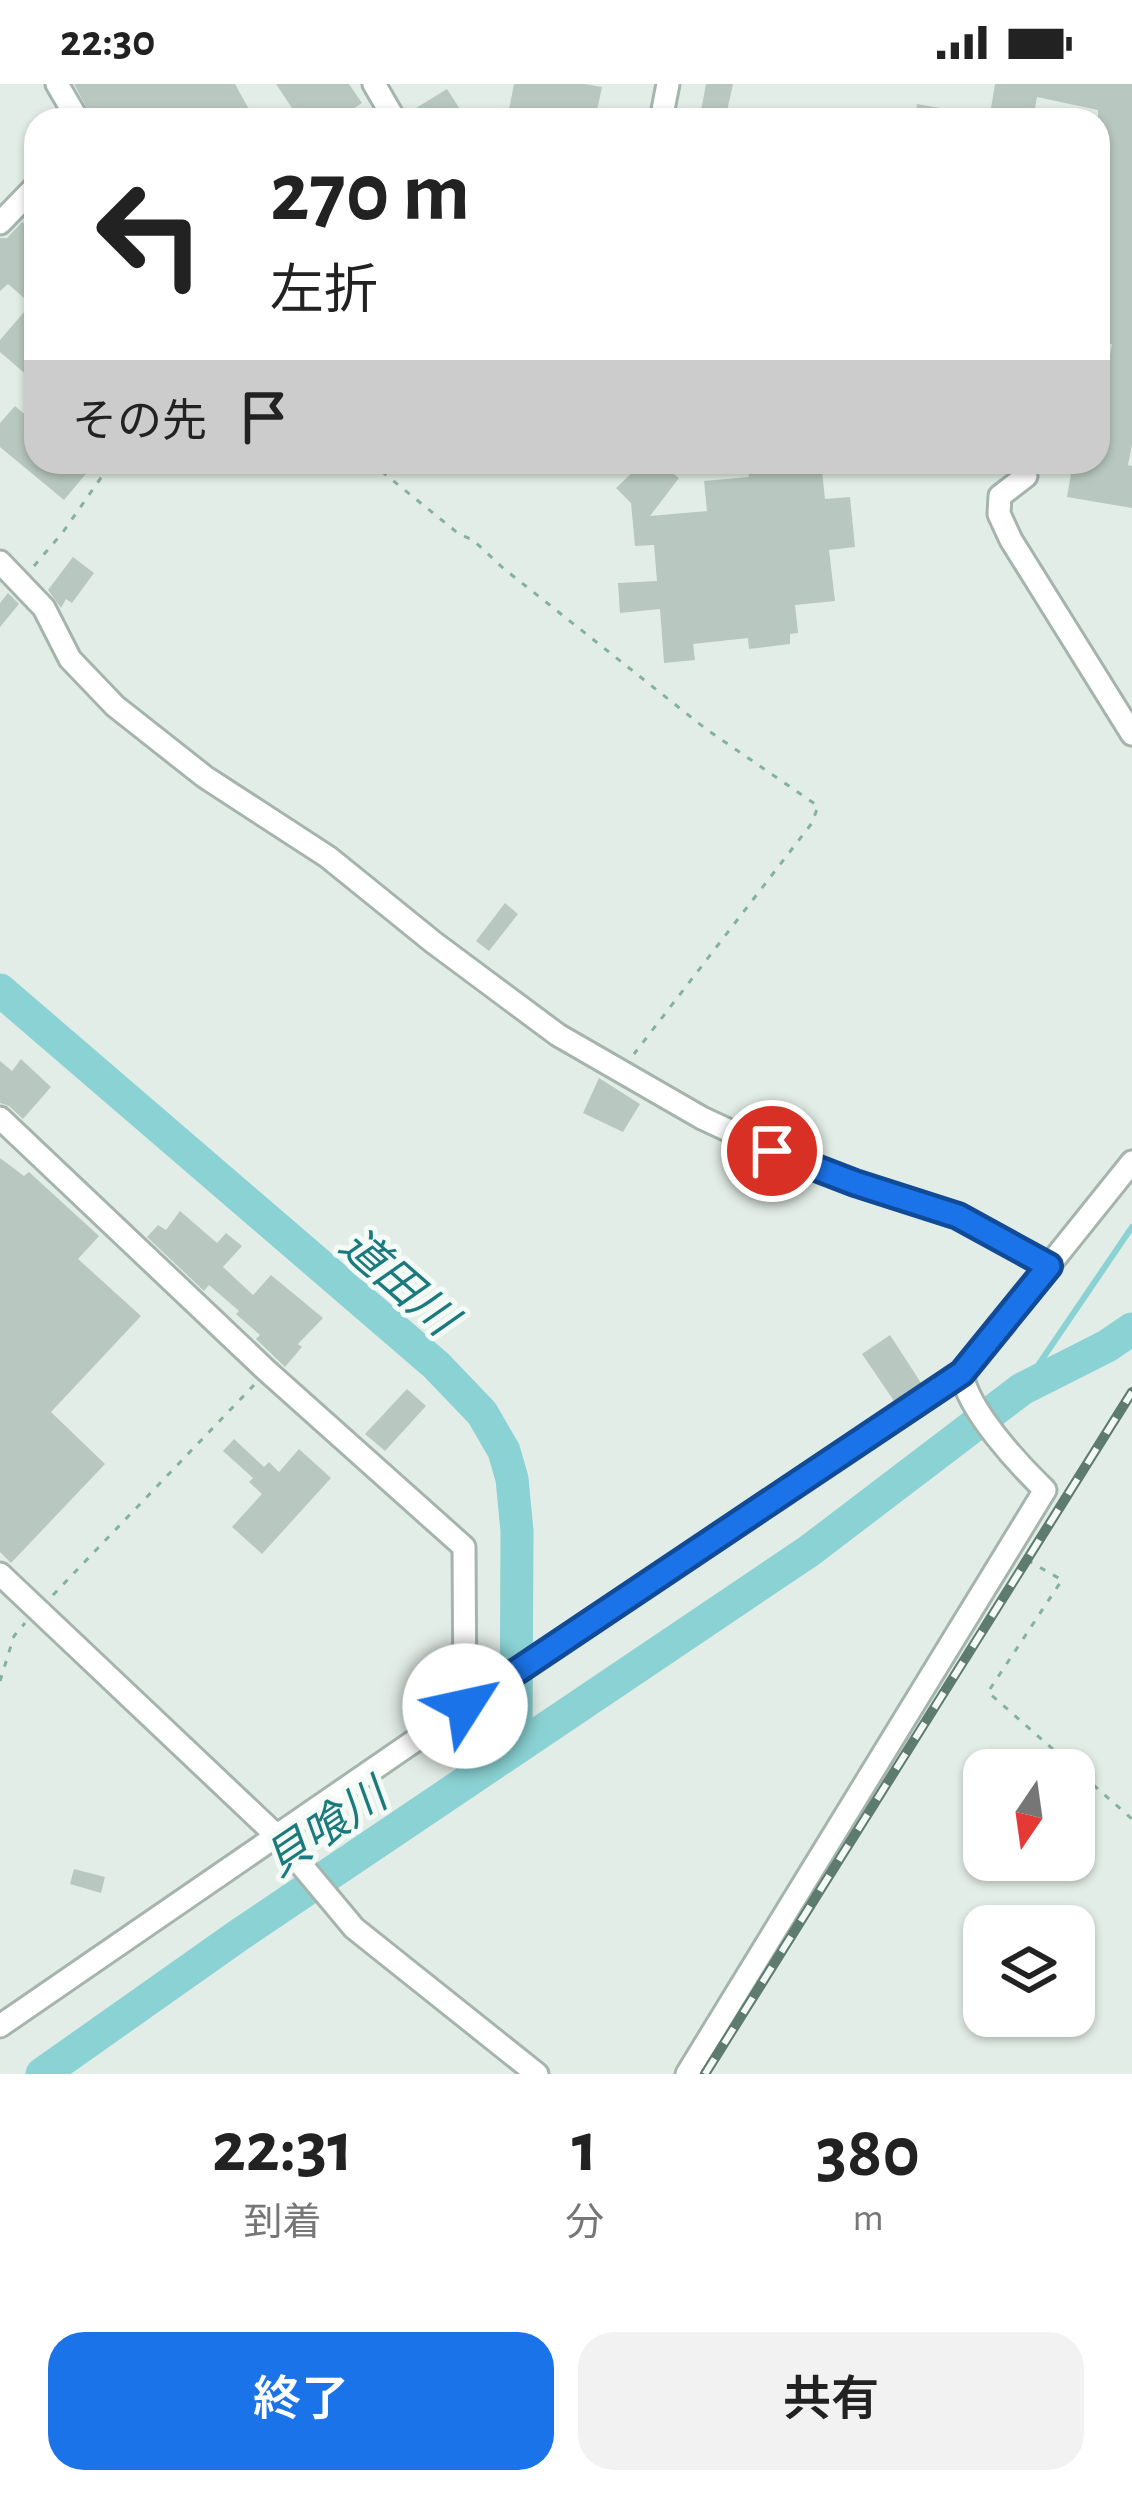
<!DOCTYPE html>
<html lang="ja">
<meta charset="utf-8">
<style>
:root{--surface:#fff;--page:#f2f2f2;--text:#222;--muted:#767676;--accent:#1a73e8}
body{margin:0;font-family:"Alegreya Sans","Noto Sans JP",sans-serif;background:var(--page);color:var(--text);height:100vh;display:flex;flex-direction:column;font-size:45px;white-space:nowrap}
*{box-sizing:border-box;margin:0}
p{font-size:39px;color:var(--muted)}
.icon{flex:none;width:66px;height:66px;fill:none;stroke:currentColor;stroke-width:2;stroke-linecap:round;stroke-linejoin:round}
.map{position:relative;height:1990px;overflow:hidden}
.drawer{display:flex;flex-direction:column;background:var(--surface);flex:1}
.drawer>*{flex:none}
.top-card{position:absolute;left:24px;top:24px;width:1086px;height:366px;border-radius:36px;box-shadow:0 3px 9px #0004;background:#fff;color:var(--text);overflow:hidden}
.needle{width:78px;rotate:193deg}
.buttons{position:absolute;left:963px;top:1665px;display:grid;gap:24px}
.buttons a{display:grid;place-items:center;width:132px;height:132px;border-radius:24px;background:var(--surface);box-shadow:0 3px 9px #0004;font-size:60px}
.pin{position:absolute;display:grid;place-items:center;width:102px;height:102px;color:#fff;margin:-51px;border:6px solid #fff;border-radius:50%;box-shadow:0 3px 12px #0007}
.me{position:absolute;width:132px;margin:-66px;rotate:55deg;stroke-linejoin:round;filter:drop-shadow(0 0 9px #0008)}
.turn{display:flex;align-items:center;gap:42px;height:252px;padding:0 48px;font-size:54px}
.turn .icon{width:156px;height:156px;stroke-width:2.5}
.turn b{display:block;font-size:84px;line-height:102px}
.then{display:flex;align-items:center;height:114px;padding:0 48px;background:#0003;gap:24px;font-size:45px}
.eta{display:flex;justify-content:space-evenly;align-items:center;height:204px;text-align:center}
.eta b{font-size:72px;font-weight:600;line-height:84px}
.button{display:flex;gap:24px;margin-top:auto;padding:24px 48px}
.button a{flex:1;height:138px;border-radius:36px;background:var(--accent);color:#fff;font-size:48px;font-weight:600;line-height:138px;text-align:center}
.button a+a{background:var(--page);color:var(--text)}
.status{display:flex;justify-content:space-between;align-items:center;height:84px;padding:0 60px;background:var(--surface);direction:ltr}
.status svg{height:33px;fill:currentColor}
.map>svg:first-child{display:block}
.lines{fill:none;stroke-linecap:round;stroke-linejoin:round}
.stream{stroke:#8ad2d4;stroke-width:6}
.river{stroke:#8ad2d4;stroke-width:33}
.building{fill:#b8c8c0}
.minor-casing{stroke:#a5b5ae;stroke-width:27}
.path{stroke:#83b29d;stroke-width:3;stroke-dasharray:6 9;stroke-linecap:butt}
.minor{stroke:#fff;stroke-width:21}
.rail-casing{stroke:#5d7b6f;stroke-width:10}
.rail{stroke:#f4faf6;stroke-width:6;stroke-dasharray:18;stroke-linecap:butt}
.route-casing{stroke:#114b97;stroke-width:30}
.route{stroke:#1a73e8;stroke-width:21}
.labels{text-anchor:middle;stroke-width:10;stroke-linejoin:round;paint-order:stroke}
.water-label{font-size:45px;font-style:italic;fill:#1a7a7e;stroke:#f4faf6}
</style>
<div class="status"><b>22:30</b><svg viewBox="0 0 49 12"><path d="M0 12V9h3v3zM5 12V6h3v6zM10 12V3h3v9zM15 12V0h3v12zM26 1h20v11H26zM47 4h2v5h-2z"/></svg></div>
<div class="map">
<svg width="1132" height="1990" viewBox="0 0 1132 1990">
<rect width="100%" height="100%" fill="#e3ede7"/>
<g class="lines">
<polyline class="stream" points="1022,1305 1132,1143"/>
<g class="river">
<polyline points="0,906 436,1281 482,1329 504,1367 512,1395 517,1447 516,1664"/>
<polyline points="42,1990 239,1851 809,1467 1022,1305 1107,1262 1132,1245"/>
</g>
</g>
<g class="building">
<polygon points="74,0 235,0 255,36 196,36 191,27 175,36 93,36"/>
<polygon points="276,0 349,0 362,19 337,36 300,36"/>
<polygon points="514,0 585,0 602,3 595,36 507,36"/>
<polygon points="706,0 733,0 725,36 700,32"/>
<polygon points="995,0 1132,0 1132,361 1128,381 1132,382 1132,424 1067,413 1073,378 1098,378 1098,291 1106,293 1112,260 1098,258 1098,26 1037,13 1033,36 989,36"/>
<polygon points="447,5 467,36 410,36 408,29"/>
<polygon points="917,20 962,28 961,36 915,36"/>
<polygon points="22,138 36,149 36,299 0,268 0,256 31,220 8,200 0,207 0,154 7,154"/>
<polygon points="15,322 36,340 36,378 82,378 90,385 64,416 0,363 0,339"/>
<polygon points="623,378 658,378 679,394 650,432 707,427 704,397 749,393 748,378 808,378 809,387 822,386 825,415 850,413 855,463 829,466 835,517 795,521 798,549 790,550 790,560 749,565 748,554 693,560 695,576 664,579 660,525 620,529 618,499 657,497 654,461 635,462 631,419 616,404 634,387"/>
<polygon points="73,473 94,489 72,519 66,515 61,524 48,506"/>
<polygon points="8,509 19,520 0,543 0,519"/>
<polygon points="505,819 518,830 489,867 476,857"/>
<polygon points="21,975 51,1003 23,1035 9,1022 0,1019 0,977 12,987"/>
<polygon points="599,994 640,1020 623,1048 583,1029"/>
<polygon points="0,1074 24,1092 29,1088 99,1152 78,1175 141,1232 51,1328 105,1380 11,1479 0,1468"/>
<polygon points="180,1127 217,1159 226,1149 242,1162 223,1183 253,1211 271,1191 323,1234 298,1260 302,1263 285,1283 256,1255 260,1251 236,1230 239,1227 209,1201 204,1207 147,1153 158,1141 166,1146"/>
<polygon points="890,1251 921,1299 894,1317 862,1270"/>
<polygon points="407,1305 426,1322 385,1367 365,1350"/>
<polygon points="234,1355 264,1383 269,1378 279,1388 299,1365 331,1394 262,1470 232,1443 262,1410 249,1398 253,1394 223,1367"/>
<polygon points="74,1785 105,1793 101,1809 70,1800"/>
</g>
<g class="lines">
<g class="minor-casing">
<g id="minor">
<polyline points="57,0 78,36"/>
<polyline points="374,0 395,36"/>
<polyline points="661,36 668,0"/>
<polyline points="0,139 36,102"/>
<polyline points="1026,392 1000,412 999,430 1011,456 1132,650"/>
<polyline points="0,478 44,524 70,575 115,622 205,693 328,773 433,858 558,951 702,1034 773,1067 855,1099 958,1132 1050,1182"/>
<polyline points="0,1034 267,1287 464,1463 465,1623"/>
<polyline points="0,1490 278,1753 354,1844 537,1990"/>
<polyline points="0,1942 519,1585 962,1290 1132,1078"/>
<path d="M687 1990 1045 1406C1018 1380 968 1326 962 1290"/>
</g>
</g>
<g class="path">
<polyline points="370,378 459,450 473,456 503,484 706,645 818,722 812,739 634,970"/>
<polyline points="34,482 63,448 112,378"/>
<polyline points="1027,1476 1062,1496 988,1608 1132,1735"/>
<polyline points="53,1511 254,1301"/>
<polyline points="0,1597 14,1552 25,1539"/>
</g>
<use href="#minor" class="minor"/>
<g class="rail-casing">
<polyline id="rail" points="705,1990 1132,1308"/>
</g>
<use href="#rail" class="rail"/>
</g>
<g class="lines">
<g class="route-casing">
<polyline id="route" points="465,1622 962,1289 1049,1182 958,1132 855,1099 772,1067"/>
</g>
<use href="#route" class="route"/>
</g>
<g class="labels">
<g class="water-label">
<text transform="translate(399 1197) rotate(41)" y="16">道田川</text>
<text transform="translate(325 1743) rotate(-34)" y="16">貝喰川</text>
</g>
</g>
</svg>
<div class="buttons">
<a><svg class="needle" viewBox="-14 -14 28 28"><path d="M0-13l5 13h-10z" fill="#e53935"/><path d="M0 13l5-13h-10z" fill="#767676"/></svg></a>
<a><svg class="icon" aria-label="layers" viewBox="0 0 24 24"><path d="M12 4l9 5-9 5-9-5zM3 14l9 5 9-5"/></svg></a>
</div>
<div class="pin" style="left:772px;top:1067px;background:#d93025"><svg class="icon" aria-label="arrive" viewBox="0 0 24 24"><path d="M6 21V4h12l-3 4 3 4H6"/></svg></div>
<svg class="me" style="left:465px;top:1622px" viewBox="-20 -20 40 40"><circle r="19" fill="#fff"/><path d="M0-13L10 11 0 6-10 11z" fill="#1a73e8"/></svg>
<div class="top-card">
<div class="turn"><svg class="icon" aria-label="left" viewBox="0 0 24 24"><path d="M17 20v-9H6M10 6l-5 5 5 5"/></svg><div><b>270 m</b>左折</div></div>
<div class="then">その先<svg class="icon" aria-label="arrive" viewBox="0 0 24 24"><path d="M6 21V4h12l-3 4 3 4H6"/></svg></div>
</div>
</div>
<section class="drawer">
<div class="eta">
<div><b>22:31</b><p>到着</p></div>
<div><b>1</b><p>分</p></div>
<div><b>380</b><p>m</p></div>
</div>
<div class="button"><a>終了</a><a>共有</a></div>
</section>
